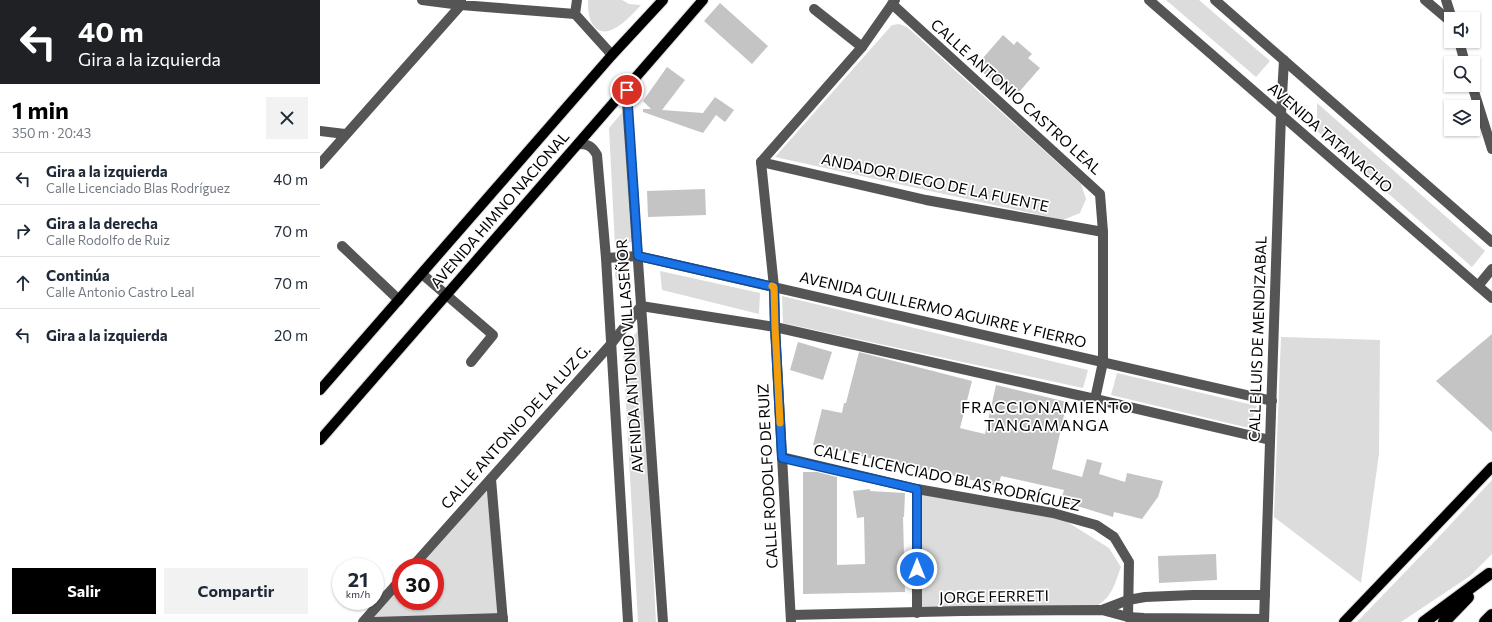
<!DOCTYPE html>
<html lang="es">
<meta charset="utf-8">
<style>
:root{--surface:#fff;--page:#f2f2f3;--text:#1f2937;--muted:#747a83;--line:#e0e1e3;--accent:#000}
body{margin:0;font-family:Commissioner,sans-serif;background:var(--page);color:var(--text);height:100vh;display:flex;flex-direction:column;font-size:15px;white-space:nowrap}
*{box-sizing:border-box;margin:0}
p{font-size:13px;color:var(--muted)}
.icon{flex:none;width:22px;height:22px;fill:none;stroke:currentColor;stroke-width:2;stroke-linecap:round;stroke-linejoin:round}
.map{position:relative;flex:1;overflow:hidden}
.drawer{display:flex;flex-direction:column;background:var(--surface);width:320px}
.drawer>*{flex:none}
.banner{background:#202124;color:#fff;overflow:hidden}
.controls{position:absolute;left:1124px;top:12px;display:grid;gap:8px}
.controls a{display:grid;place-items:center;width:36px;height:36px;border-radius:0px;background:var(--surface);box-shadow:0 1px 3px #0004;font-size:20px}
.speed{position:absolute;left:12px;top:558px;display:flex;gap:8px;font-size:20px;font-weight:700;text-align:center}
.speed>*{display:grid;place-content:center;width:52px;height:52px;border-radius:50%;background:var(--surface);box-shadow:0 1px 3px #0004;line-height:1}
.speed small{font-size:10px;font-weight:400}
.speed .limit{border:6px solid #d22;background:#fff;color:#111}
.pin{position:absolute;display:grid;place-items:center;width:34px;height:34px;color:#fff;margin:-17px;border:2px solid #fff;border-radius:50%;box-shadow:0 1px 4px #0007}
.me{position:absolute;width:44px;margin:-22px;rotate:0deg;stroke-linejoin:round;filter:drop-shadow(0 0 3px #0008)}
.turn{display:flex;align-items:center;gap:14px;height:84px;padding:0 12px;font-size:18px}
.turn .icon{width:52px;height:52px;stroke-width:2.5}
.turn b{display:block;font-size:28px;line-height:34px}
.round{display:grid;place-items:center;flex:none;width:42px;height:42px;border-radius:0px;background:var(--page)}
.summary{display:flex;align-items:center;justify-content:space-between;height:68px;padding:0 12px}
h1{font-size:24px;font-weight:700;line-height:30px;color:var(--accent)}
.cta{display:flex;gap:8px;margin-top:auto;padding:8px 12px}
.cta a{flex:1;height:46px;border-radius:0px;background:var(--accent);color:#fff;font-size:16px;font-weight:700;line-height:46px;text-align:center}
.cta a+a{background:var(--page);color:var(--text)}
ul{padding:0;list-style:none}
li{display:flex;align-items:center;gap:12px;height:52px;padding:0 12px;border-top:1px solid var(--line)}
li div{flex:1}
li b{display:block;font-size:15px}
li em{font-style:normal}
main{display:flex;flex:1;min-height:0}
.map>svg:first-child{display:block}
.green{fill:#dcdcdc}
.building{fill:#c4c4c4}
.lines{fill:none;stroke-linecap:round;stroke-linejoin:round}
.major-casing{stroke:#dbdbdb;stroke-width:12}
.highway-casing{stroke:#dbdbdb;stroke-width:14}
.minor{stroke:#555;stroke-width:10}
.major{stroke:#000;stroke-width:10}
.highway{stroke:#000;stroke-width:12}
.route-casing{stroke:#114b97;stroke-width:10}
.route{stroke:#1a73e8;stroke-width:7}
.slow{stroke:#f59e0b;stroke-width:7}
.labels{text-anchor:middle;stroke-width:3.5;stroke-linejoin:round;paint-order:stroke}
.street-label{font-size:15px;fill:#000;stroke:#fff}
.neighbourhood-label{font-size:16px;letter-spacing:1px;fill:#000;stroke:#fff}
</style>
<main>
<section class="drawer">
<div class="banner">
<div class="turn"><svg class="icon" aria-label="left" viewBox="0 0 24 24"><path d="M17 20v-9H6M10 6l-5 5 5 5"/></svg><div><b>40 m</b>Gira a la izquierda</div></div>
</div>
<div class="summary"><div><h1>1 min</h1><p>350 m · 20:43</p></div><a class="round"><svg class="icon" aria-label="close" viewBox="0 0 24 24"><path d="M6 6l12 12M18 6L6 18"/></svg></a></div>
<ul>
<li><svg class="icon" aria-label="left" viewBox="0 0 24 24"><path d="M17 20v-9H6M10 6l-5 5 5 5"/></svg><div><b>Gira a la izquierda</b><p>Calle Licenciado Blas Rodríguez</p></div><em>40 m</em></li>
<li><svg class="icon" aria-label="right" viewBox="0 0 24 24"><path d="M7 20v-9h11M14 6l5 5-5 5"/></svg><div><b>Gira a la derecha</b><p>Calle Rodolfo de Ruiz</p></div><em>70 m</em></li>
<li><svg class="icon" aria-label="ahead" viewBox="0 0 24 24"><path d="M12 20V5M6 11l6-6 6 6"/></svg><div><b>Continúa</b><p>Calle Antonio Castro Leal</p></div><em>70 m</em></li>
<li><svg class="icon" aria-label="left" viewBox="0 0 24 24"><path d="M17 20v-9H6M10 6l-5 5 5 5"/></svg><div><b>Gira a la izquierda</b></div><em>20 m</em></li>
</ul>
<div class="cta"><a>Salir</a><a>Compartir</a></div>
</section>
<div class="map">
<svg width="1172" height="622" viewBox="0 0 1172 622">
<rect width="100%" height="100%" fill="#fff"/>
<g class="green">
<path d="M268 0H302L309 4 321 5C310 17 282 49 270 19 268 13 268 6 268 0Z"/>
<polygon points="846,0 879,0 950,61 936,77"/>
<polygon points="579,24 587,27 761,184 766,199 760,213 743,220 455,157 572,25"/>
<polygon points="997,103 1165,251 1152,267 997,131"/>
<polygon points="306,108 316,241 295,246 289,128"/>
<circle cx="303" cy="275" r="8"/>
<polygon points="340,271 440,293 439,314 342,290"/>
<polygon points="462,296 768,370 763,388 463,323"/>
<polygon points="320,328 336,622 318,622 303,349"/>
<polygon points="961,337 1060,340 1059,454 1041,583 954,517"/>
<polygon points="797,373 937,406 929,428 791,395"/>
<polygon points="171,479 183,618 43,622 81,579 81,601 115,601 115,567 92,567"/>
<polygon points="1172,480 1172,554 1150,576 1081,622 1037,622 1115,541"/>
<path d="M598 491 733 513 789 548 801 567C794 586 792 598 773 608L597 613Z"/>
</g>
<g class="building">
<polygon points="400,3 448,46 432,64 384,21"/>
<polygon points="683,35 694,45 697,41 712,54 708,58 720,68 693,99 656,66"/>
<polygon points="347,67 365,80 342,110 383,113 395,97 414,110 405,122 396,115 383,133 323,112 323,109 331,109 323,101"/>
<polygon points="385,189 386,215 328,217 327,191"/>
<polygon points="1172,334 1172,432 1116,381"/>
<polygon points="478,342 512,352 503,380 470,370"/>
<polygon points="539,352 652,381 640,428 652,431 665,434 676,385 747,402 732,469 762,477 767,459 782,463 779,474 805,482 807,473 843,481 838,497 822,519 794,512 793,517 741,501 744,490 681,476 678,486 603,469 602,471 529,453 528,450 516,451 493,445 502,409 522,413 524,403 526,403"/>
<polygon points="483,472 497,472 517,477 517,565 545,564 544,517 537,518 533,491 550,489 550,491 585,493 584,517 583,517 585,592 483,594"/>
<polygon points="896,554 897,580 839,583 838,556"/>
</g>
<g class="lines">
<g class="major-casing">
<g id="major">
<polyline points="0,390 292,55 343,0"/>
<polyline points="0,440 383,0"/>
<polyline points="1024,622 1172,467"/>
</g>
</g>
<g class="highway-casing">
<g id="highway">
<polyline points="1104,622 1169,574"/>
<polyline points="1124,622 1148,597"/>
<polyline points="1165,622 1172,615"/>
</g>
</g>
<g class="minor">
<polyline points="102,0 141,5 255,14 292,55"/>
<polyline points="829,0 1172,298"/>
<polyline points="895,0 1172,242"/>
<polyline points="1105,0 1131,22"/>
<polyline points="1126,0 1132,19"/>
<polyline points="572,4 780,194 783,232 783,362 775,399"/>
<polyline points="494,9 542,47"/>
<polyline points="255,14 257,0"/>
<polyline points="1139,41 1145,63"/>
<polyline points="1152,85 1172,149"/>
<polyline points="306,88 343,622"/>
<polyline points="0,131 25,134"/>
<path d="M258 144C268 144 272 146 277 155L286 258 308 622"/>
<polyline points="441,162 606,200 783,232"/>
<polyline points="0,164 141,5 141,0"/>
<polyline points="22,246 79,300"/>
<polyline points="286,258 318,256 952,401"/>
<polyline points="102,274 173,335 151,362"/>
<polyline points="1158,286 1172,269"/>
<polyline points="462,457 597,489 733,513 776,525 794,537 809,562 808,617"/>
<polyline points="171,479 183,622"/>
<polyline points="597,489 597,613"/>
<polyline points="92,567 291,344 321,306 455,327 775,399 950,440"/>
<polyline points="782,610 808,600 825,597 873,595 945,595"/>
<polyline points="471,615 642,611 782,610 808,617 824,618 944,619"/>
<polyline points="43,622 81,579"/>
<polyline points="54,622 183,618"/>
<polyline points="471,622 455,327 454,287 441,162 542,47 575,0"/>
<polyline points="944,622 961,114 964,60"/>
</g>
<use href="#major" class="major"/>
<use href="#highway" class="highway"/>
</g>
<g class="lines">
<g class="route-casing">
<polyline id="route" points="307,90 318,256 454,287 455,327 462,458 597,489 597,569"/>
</g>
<use href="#route" class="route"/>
<polyline class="slow" points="452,286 454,287 455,327 460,423"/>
</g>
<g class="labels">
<g class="street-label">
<text transform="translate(696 97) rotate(42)" y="5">CALLE ANTONIO CASTRO LEAL</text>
<text transform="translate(1010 138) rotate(41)" y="5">AVENIDA TATANACHO</text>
<text transform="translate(615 183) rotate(12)" y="5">ANDADOR DIEGO DE LA FUENTE</text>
<text transform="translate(180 210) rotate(-49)" y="5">AVENIDA HIMNO NACIONAL</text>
<text transform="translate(623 310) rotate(13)" y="5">AVENIDA GUILLERMO AGUIRRE Y FIERRO</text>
<text transform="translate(938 339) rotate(-88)" y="5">CALLE LUIS DE MENDIZABAL</text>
<text transform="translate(310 356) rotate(-94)" y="5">AVENIDA ANTONIO VILLASEÑOR</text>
<text transform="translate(196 427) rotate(-48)" y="5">CALLE ANTONIO DE LA LUZ G.</text>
<text transform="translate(448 476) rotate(-93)" y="5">CALLE RODOLFO DE RUIZ</text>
<text transform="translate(627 478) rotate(12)" y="5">CALLE LICENCIADO BLAS RODRÍGUEZ</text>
<text transform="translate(674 597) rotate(-1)" y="5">JORGE FERRETI</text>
</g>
<g class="neighbourhood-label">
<text x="727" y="413">FRACCIONAMIENTO<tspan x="727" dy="18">TANGAMANGA</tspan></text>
</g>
</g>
</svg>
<div class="controls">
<a><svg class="icon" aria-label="sound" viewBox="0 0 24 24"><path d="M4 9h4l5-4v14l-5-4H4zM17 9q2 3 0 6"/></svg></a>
<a><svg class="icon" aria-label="search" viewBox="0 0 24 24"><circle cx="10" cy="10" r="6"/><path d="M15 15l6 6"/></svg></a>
<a><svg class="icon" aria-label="layers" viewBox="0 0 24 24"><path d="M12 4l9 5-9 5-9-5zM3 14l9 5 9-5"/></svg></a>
</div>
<div class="speed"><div>21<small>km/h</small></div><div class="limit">30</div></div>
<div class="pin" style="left:307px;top:90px;background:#d93025"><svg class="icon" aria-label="arrive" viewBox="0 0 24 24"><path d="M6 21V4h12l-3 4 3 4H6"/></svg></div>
<svg class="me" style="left:597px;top:569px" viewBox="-20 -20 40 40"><circle r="17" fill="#1a73e8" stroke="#fff" stroke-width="3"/><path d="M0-11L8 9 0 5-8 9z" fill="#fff"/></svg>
</div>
</main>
